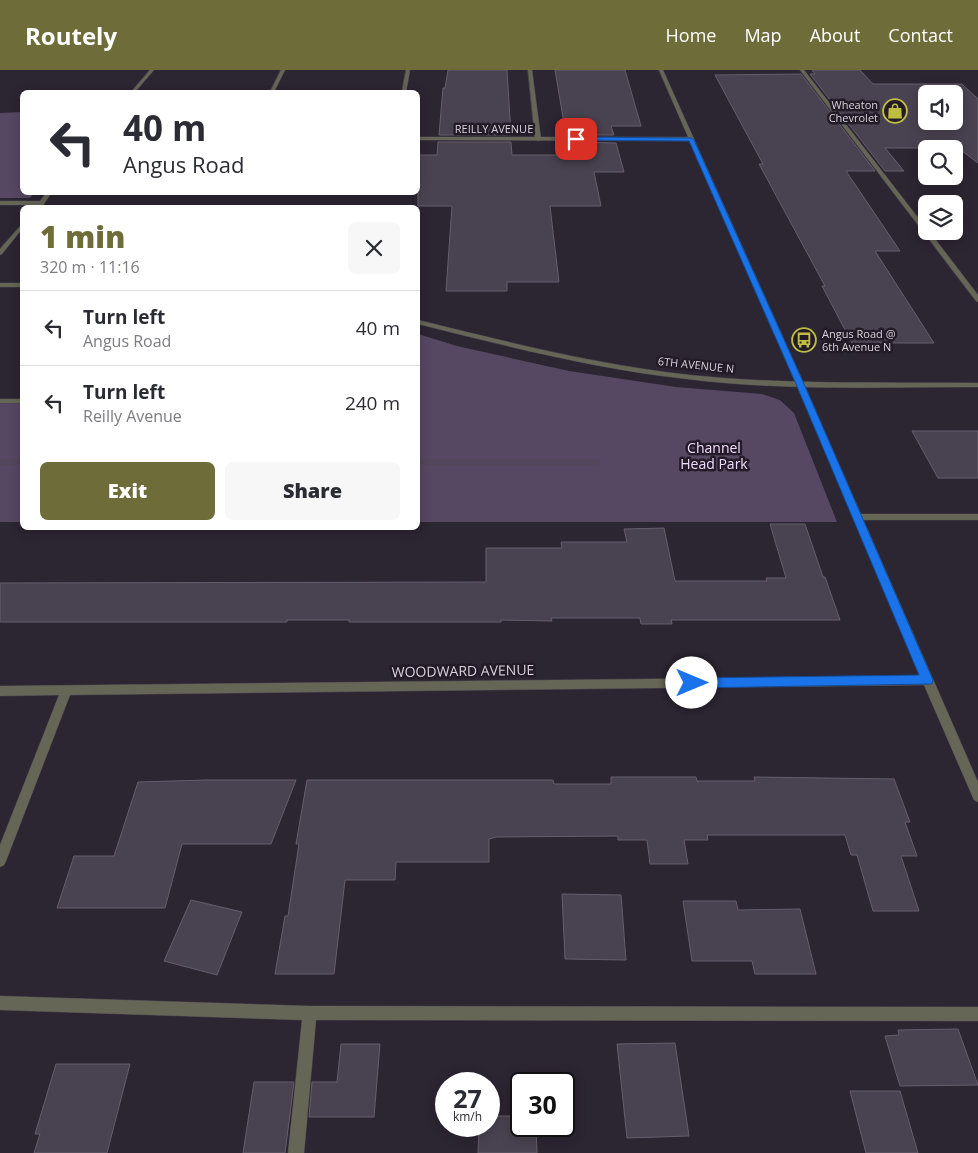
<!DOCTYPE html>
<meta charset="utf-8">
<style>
:root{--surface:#fff;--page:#f7f7f7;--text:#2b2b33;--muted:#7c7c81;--line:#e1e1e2;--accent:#6e6d3a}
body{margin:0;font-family:"Open Sans",sans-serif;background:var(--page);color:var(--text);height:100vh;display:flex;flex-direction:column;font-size:19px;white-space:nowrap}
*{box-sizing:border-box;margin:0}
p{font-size:16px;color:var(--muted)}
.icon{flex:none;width:28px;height:28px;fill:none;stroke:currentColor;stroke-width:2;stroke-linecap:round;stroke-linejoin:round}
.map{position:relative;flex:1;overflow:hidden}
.details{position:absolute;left:20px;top:135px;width:400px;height:325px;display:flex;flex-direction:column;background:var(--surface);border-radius:8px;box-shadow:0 2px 12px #0003}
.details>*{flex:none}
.guide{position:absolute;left:20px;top:20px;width:400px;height:105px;border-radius:8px;box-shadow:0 2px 12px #0003;background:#fff;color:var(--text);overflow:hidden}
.tools{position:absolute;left:918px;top:15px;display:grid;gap:10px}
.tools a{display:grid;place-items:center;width:45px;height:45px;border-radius:8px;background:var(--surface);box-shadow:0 2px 12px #0003;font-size:25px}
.speed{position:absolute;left:435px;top:1002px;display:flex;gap:10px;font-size:25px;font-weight:700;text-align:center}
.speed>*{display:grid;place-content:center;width:65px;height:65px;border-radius:50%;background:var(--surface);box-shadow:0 2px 12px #0003;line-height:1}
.speed small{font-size:12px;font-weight:400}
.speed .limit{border:2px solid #111;border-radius:8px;background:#fff;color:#111}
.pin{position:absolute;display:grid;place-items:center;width:42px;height:42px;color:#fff;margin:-21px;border-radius:10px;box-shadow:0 2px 8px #0006}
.me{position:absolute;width:55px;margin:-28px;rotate:90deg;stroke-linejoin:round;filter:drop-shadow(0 0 4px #0008)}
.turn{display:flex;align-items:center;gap:18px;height:105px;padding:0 20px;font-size:22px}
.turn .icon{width:65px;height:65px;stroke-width:2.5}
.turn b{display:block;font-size:35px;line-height:42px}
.round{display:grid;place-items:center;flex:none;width:52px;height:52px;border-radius:8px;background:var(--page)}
.summary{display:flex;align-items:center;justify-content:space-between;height:85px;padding:0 20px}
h1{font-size:30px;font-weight:800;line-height:38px;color:var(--accent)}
.button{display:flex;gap:10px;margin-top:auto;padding:10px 20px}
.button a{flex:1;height:58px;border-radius:8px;background:var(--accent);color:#fff;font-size:20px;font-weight:800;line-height:58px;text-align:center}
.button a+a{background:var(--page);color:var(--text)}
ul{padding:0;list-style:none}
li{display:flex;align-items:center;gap:15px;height:75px;padding:0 20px;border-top:1px solid var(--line)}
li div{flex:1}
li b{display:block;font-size:19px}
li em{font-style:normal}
header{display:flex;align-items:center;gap:30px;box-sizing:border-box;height:70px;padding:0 25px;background:var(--accent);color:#fff}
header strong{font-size:24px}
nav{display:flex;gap:28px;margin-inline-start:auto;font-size:18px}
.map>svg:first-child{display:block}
.green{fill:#564763}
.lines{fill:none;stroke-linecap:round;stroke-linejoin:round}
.stream{fill:#53475c;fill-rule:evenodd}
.building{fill:#494250;stroke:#665e6d;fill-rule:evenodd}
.service-casing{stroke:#47414d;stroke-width:1}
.minor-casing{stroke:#47414d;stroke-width:1}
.tertiary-casing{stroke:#47414d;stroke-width:1}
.service{fill:#656656;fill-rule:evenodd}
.minor{fill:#656656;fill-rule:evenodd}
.tertiary{fill:#656656;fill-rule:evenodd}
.route{fill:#1a73e8;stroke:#114b97}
.labels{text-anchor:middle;stroke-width:5;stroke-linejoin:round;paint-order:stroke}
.far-poi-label{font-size:11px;fill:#d6d2da;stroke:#231c28;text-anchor:end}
.far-street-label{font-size:11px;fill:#d6d2da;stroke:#231c28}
.park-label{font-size:14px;fill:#eedbfe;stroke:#231c28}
.street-label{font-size:14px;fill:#d6d2da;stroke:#231c28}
</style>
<header>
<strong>Routely</strong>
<nav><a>Home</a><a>Map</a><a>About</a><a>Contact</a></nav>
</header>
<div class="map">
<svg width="978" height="1083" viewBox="0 0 978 1083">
<rect width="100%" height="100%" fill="#2c2532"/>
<g class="green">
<polygon points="22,42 22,122 34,123 30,128 0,128 0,43"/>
<polygon points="418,264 457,276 569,301 676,317 762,324 780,330 794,343 837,452 418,452"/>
<rect x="0" y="331" width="22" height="121"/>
</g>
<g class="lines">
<g class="stream">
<rect x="0" y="389" width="22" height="6"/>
<polygon points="418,389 597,389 601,392 597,395 418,395"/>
</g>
</g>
<g class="building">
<polygon points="448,0 507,0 511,65 439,65 443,18 445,18"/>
<polygon points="555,0 625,0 641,56 611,56 614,65 566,65"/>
<path d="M812 0H860L873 14H962L978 29V93L958 78H885L904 101H885L810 4H815ZM926 24H954V51H926Z"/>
<polygon points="801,4 875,101 846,101 900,181 875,181 934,273 852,273 822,216 825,216 759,94 763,94 715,5"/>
<polygon points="438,72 511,72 512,85 570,85 568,72 616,73 624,102 594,102 601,136 550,136 559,212 507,212 507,221 446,221 452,136 418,136 418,85 437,85"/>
<polygon points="912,361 978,361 978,408 938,408"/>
<polygon points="770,454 805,454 823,507 825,507 840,550 671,550 672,554 641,554 640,548 551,548 552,551 501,550 501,552 349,552 349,550 287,550 287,552 0,552 0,513 486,512 486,478 562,478 561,472 627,472 624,459 664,458 675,511 767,511 766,508 786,508"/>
<polygon points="611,707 696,707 697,711 755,711 754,707 894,709 910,752 905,752 917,786 901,786 919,841 873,841 857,785 851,785 845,765 707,765 708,770 684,770 688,794 650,794 647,770 618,770 618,766 496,767 489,769 489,792 396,792 395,810 345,810 334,904 275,904 285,846 288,846 299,774 296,774 307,710 553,710 554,714 611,714"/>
<polygon points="207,710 296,710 271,774 182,774 165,838 57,838 74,786 114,786 138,712"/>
<polygon points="562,824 621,825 626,890 565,889"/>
<polygon points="191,830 242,842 217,905 164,891"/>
<polygon points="683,831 736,831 738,840 800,839 816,904 755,904 752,891 692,891"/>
<polygon points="958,959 978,1015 900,1016 885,966 899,965 898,960"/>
<polygon points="675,973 689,1066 627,1068 617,974"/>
<polygon points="341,974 380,974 374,1047 309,1047 312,1012 337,1012"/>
<polygon points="56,994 130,994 107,1083 34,1083 40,1064 35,1064"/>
<polygon points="254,1012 294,1012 285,1083 243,1083"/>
<polygon points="850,1021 900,1021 918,1083 866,1083"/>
<polygon points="489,1046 521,1046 521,1056 536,1056 537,1083 478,1083 479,1056 489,1056"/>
</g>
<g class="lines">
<g class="service-casing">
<g id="service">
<polygon points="281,0 285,0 274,22 270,22"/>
<polygon points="528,0 532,0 541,69 538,71 535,69"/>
<polygon points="800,0 804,0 926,158 926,161 929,161 978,225 978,232 976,231"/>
<polygon points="0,131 42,131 45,133 42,135 0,135"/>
<rect x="0" y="329" width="22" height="4"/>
<polygon points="857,444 978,444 978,450 857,450 852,447"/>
<polygon points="0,926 310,936 978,937 978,951 316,950 304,1083 288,1083 302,950 0,940"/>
</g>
</g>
<g class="minor-casing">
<g id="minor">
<polygon points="150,0 154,0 135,22 131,22"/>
<polygon points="406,0 410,0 406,22 402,22"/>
<polygon points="659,0 663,0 804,314 978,712 978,732 974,730 924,615 70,625 6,791 4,795 0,797 0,775 59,625 0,626 0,616 921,606 796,314 690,71 418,70 418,67 688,67"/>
<polygon points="47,122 52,122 41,138 35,138"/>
<polygon points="22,154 22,159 2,184 0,185 0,179"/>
</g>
</g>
<g class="tertiary-casing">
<g id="tertiary">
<rect x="0" y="213" width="22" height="4"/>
<path d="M418 250C507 272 598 295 690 305 785 315 882 312 978 313V317C881 317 784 321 687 309 596 299 506 276 418 254Z"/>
</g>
</g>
<use href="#service" class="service"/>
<use href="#minor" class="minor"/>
<use href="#tertiary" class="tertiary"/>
</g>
<polygon class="route" points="576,67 691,68 694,70 804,314 933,610 932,614 692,618 688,617 686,613 688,609 692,608 919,605 796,314 689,71 574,70"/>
<defs>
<g id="shop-ring" transform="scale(1.25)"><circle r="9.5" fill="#231c28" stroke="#bfbe42" stroke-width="1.5"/><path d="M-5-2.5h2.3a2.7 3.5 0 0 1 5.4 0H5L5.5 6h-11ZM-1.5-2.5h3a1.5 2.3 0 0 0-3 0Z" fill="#bfbe42"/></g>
<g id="bus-ring" transform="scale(1.25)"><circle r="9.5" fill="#231c28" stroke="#bfbe42" stroke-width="1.5"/><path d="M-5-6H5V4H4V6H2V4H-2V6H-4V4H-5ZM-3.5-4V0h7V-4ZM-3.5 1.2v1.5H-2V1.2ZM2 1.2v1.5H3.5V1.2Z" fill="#bfbe42"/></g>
</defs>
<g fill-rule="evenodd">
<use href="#shop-ring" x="895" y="41"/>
<use href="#bus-ring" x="804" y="270"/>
</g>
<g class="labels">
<g class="far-poi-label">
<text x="878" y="39">Wheaton<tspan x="878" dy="13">Chevrolet</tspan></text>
<text x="822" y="268" text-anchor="start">Angus Road @<tspan x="822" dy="13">6th Avenue N</tspan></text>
</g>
<g class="far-street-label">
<text x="494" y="63">REILLY AVENUE</text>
<text transform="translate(696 295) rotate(6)" y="4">6TH AVENUE N</text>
</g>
<g class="park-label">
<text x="714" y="383">Channel<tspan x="714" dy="16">Head Park</tspan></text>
</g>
<g class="street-label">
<text transform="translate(463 601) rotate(-1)" y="5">WOODWARD AVENUE</text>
</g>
</g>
</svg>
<div class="tools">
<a><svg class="icon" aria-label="sound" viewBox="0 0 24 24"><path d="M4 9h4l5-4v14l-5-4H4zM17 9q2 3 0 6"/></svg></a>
<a><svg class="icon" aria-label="search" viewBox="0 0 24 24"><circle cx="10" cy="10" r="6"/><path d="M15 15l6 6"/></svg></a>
<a><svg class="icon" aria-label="layers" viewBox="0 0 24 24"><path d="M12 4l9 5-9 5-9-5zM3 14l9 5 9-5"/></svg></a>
</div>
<div class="speed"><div>27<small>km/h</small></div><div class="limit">30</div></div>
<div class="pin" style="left:576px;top:69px;background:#d93025"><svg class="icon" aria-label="arrive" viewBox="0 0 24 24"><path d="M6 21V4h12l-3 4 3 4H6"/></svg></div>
<svg class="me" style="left:692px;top:613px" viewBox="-20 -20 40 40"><circle r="19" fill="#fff"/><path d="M0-13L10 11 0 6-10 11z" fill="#1a73e8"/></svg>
<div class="guide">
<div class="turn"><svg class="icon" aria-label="left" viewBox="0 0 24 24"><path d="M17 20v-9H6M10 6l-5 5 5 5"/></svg><div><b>40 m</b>Angus Road</div></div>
</div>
<section class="details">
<div class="summary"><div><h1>1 min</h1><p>320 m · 11:16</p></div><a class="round"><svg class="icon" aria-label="close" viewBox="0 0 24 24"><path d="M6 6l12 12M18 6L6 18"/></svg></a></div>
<ul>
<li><svg class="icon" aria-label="left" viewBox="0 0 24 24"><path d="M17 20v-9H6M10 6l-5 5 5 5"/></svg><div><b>Turn left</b><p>Angus Road</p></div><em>40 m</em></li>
<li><svg class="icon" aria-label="left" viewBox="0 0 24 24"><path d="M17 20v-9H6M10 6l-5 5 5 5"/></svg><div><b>Turn left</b><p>Reilly Avenue</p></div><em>240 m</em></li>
</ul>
<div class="button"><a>Exit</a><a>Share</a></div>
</section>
</div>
